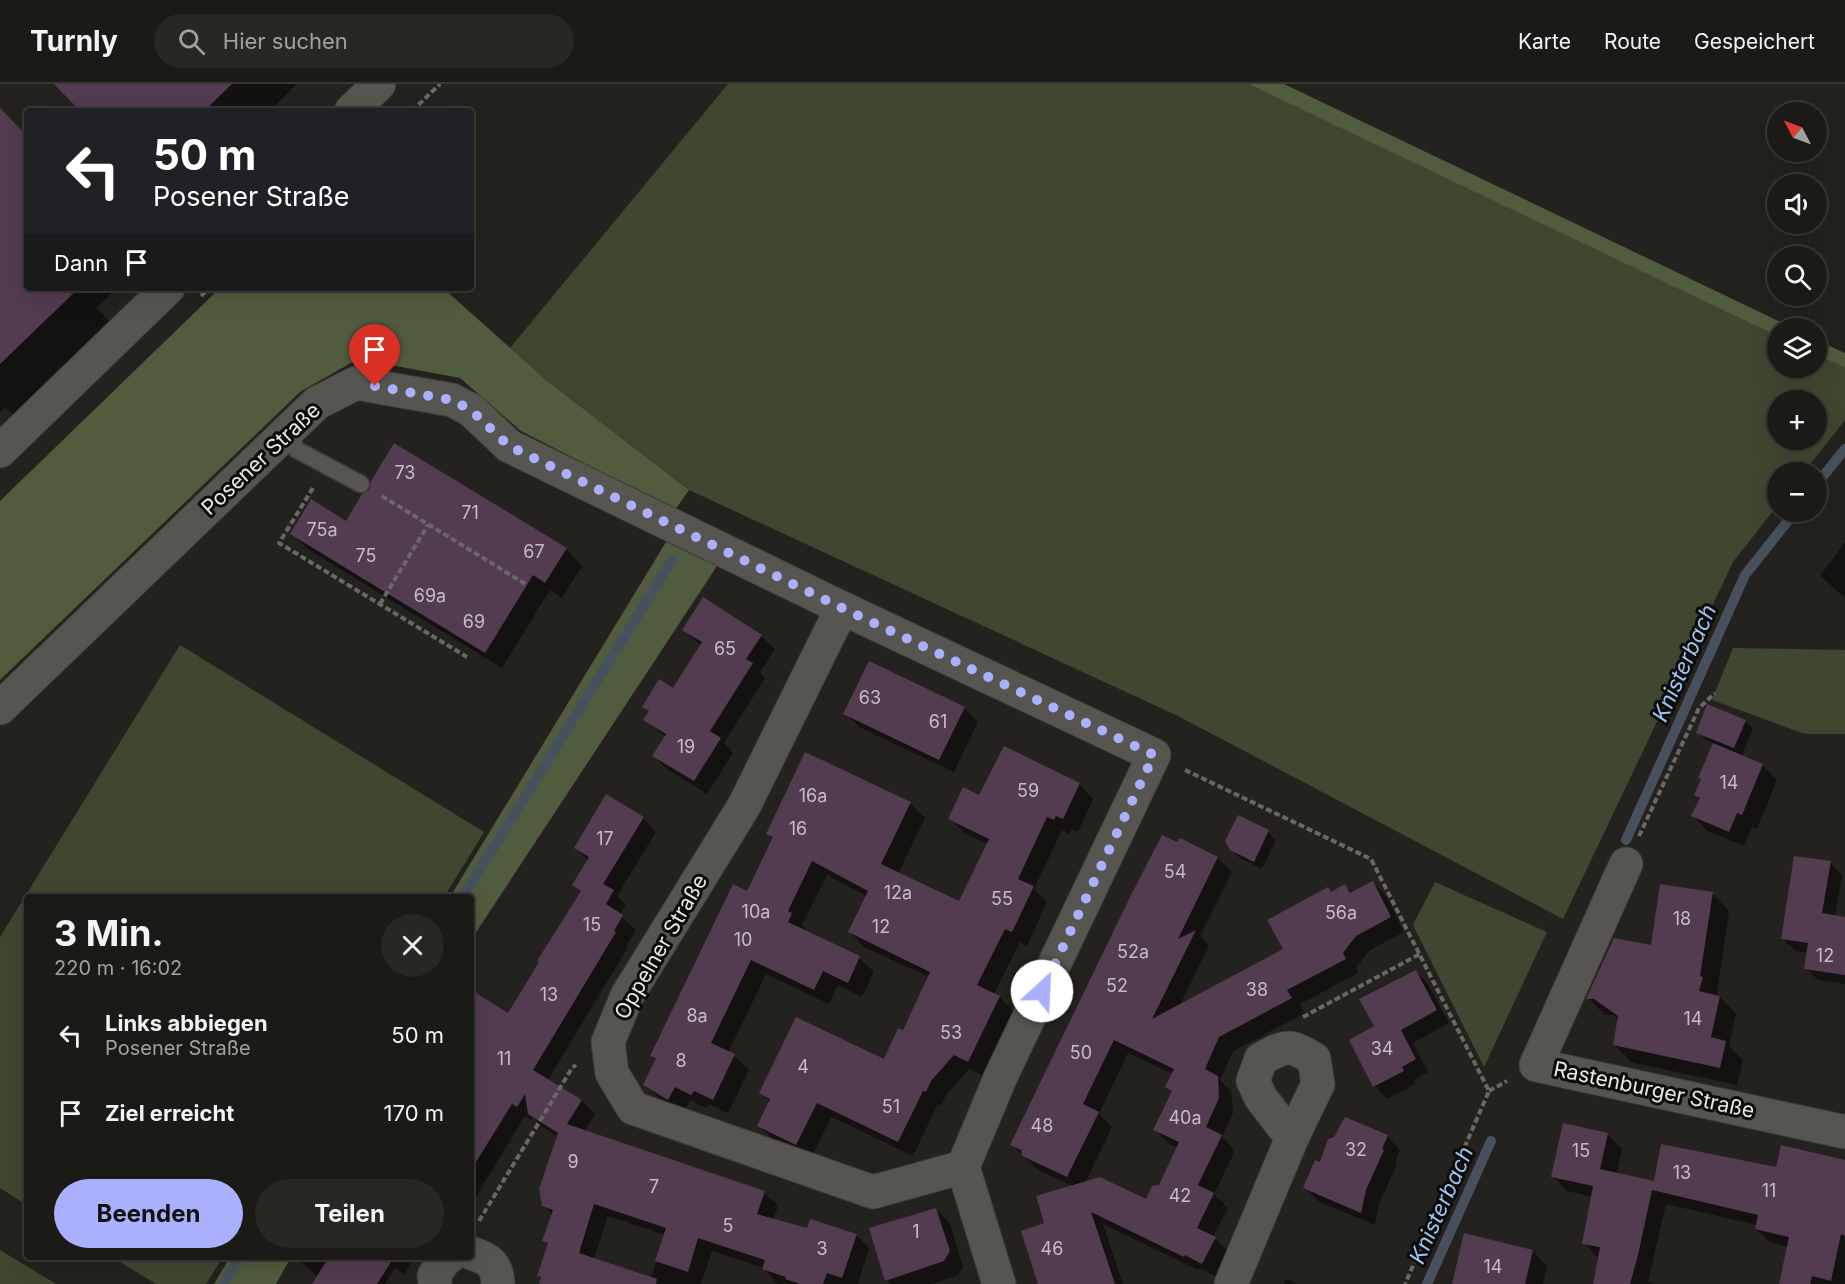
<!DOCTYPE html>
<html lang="de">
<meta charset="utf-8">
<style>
:root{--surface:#1b1a16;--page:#282723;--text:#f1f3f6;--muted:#a0a1a1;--line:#393835;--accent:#aab0fb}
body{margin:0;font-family:Inter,sans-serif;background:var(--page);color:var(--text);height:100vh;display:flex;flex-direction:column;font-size:22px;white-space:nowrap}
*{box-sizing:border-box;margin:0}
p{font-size:20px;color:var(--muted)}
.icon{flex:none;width:33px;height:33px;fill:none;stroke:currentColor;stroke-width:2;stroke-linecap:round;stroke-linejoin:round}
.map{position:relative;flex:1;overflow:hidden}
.details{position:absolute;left:24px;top:810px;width:450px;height:366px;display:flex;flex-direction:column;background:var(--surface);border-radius:6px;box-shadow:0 6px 24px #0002,0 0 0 2px var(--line)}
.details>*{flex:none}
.top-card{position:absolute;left:24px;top:24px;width:450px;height:183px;border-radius:6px;box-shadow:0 6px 24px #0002,0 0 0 2px var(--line);background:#202124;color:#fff;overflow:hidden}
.needle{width:39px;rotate:311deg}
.buttons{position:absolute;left:1767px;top:18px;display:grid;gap:12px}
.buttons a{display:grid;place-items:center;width:60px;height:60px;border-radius:50%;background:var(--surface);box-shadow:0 6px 24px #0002,0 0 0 2px var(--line);font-size:30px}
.pin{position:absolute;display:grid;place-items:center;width:51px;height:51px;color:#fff;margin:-62px -26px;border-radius:50% 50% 50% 0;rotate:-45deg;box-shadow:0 0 6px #0007}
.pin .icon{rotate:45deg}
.me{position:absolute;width:66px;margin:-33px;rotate:25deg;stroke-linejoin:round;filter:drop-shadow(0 0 4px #0008)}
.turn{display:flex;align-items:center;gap:21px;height:126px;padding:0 30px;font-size:27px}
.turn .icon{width:78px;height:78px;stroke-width:2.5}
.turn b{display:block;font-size:42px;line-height:51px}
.then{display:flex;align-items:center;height:57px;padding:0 30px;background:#0003;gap:12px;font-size:22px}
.round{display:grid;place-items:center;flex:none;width:63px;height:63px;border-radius:32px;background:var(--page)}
.overview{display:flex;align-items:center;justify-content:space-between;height:102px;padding:0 30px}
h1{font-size:36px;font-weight:700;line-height:45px}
.cta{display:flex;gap:12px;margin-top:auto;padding:12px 30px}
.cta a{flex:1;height:69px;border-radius:36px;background:var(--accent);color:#111;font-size:24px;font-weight:700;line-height:69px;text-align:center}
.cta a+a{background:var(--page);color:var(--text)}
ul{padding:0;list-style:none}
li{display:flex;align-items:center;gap:18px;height:78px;padding:0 30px}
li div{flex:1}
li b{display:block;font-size:22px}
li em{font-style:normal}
header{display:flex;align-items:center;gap:36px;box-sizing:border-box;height:84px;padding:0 30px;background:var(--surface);border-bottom:2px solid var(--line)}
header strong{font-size:28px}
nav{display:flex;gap:33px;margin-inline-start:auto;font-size:21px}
.search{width:420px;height:54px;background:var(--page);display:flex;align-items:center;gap:15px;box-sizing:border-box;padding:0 21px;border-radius:33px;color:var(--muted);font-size:22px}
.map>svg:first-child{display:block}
.green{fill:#404730;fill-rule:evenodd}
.forest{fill:#515b3d}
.shadow{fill:#0007;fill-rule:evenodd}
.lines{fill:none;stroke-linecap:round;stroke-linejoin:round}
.stream{stroke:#46515d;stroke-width:10}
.building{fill:#533b50}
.service-casing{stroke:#3e3d39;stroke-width:19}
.minor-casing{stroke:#3e3d39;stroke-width:35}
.secondary-casing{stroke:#3e3d39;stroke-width:35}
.path{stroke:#6a6864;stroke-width:4;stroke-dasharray:6 3;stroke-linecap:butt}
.service{stroke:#575550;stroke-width:16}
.minor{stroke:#575550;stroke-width:33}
.secondary{stroke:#575550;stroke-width:33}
.route{stroke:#aab0fb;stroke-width:10;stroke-dasharray:0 18}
.labels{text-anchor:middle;stroke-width:6;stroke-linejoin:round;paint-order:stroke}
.number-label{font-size:18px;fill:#c5bec1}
.street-label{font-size:21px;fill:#ebeae7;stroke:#0d0c0a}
.water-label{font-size:22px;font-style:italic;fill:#9ac7f2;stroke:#0d0c0a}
</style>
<header>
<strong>Turnly</strong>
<div class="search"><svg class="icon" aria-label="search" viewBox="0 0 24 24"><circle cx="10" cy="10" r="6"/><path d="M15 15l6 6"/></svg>Hier suchen</div>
<nav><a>Karte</a><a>Route</a><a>Gespeichert</a></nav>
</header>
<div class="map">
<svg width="1845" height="1200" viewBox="0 0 1845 1200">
<rect width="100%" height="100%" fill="#24221e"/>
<g class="green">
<path d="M728 0H1248L1777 252 1778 284H1816L1817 271 1845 284V336L1804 388H1778L1777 422 1733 478 1563 835 1178 632 689 406 546 296 510 264ZM1778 316H1816V356H1778Z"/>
<polygon points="180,561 484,748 444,813 27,813 27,1121 0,1104 0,853"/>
<polygon points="1733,564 1845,566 1845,650 1805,650 1712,616"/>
<polygon points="1435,798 1547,848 1484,983 1413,841"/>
<polygon points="0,1166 56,1200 0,1200"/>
<polygon points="112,1173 223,1173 206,1200 156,1200"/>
</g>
<g class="forest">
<polygon points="1248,0 1284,0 1793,244 1778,244 1777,252"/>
<polygon points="220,204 443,204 546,296 689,406 675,426 521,347 460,294 358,275 300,308 0,596 0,417"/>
<polygon points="1816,256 1845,269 1845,284 1817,271"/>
<polygon points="669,453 719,479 471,856 471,813 450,813"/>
<polygon points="230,1173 291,1173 276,1200 214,1200"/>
</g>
<g class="shadow">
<polygon points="55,0 297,0 269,27 80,27"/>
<polygon points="0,25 27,53 27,204 117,204 96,224 109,237 13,330 5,323 0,328"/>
<polygon points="347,439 566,465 582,482 562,514 550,506 502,584 309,466 292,450"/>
<polygon points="1845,458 1845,514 1820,492"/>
<polygon points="684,546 761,552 775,565 760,588 765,594 724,659 733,669 707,710 667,685 654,672 666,653 645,635 650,628 644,623 673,606 701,562"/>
<polygon points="964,624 978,638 954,688 859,643 845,629"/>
<polygon points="1745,637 1753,645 1741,673 1762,681 1777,696 1757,745 1752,743 1744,762 1708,747 1693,732 1700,716 1696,711 1714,660 1706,656 1698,648"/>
<polygon points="1079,700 1093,715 1078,748 1071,746 1069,750 1062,746 1034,805 1047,818 1027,862 1020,858 994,910 1000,913 1014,928 983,992 969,985 946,1011 941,1022 938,1020 913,1072 831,1033 811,1074 774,1056 759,1042 770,1018 761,1009 884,977 903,948 929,893 864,863 850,848 867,812 827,791 802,841 806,845 805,848 859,874 874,888 862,913 838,901 829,920 766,890 728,969 734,972 749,986 728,1029 709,1020 706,1024 690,1016 683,1030 660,1015 645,1001 657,976 652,971 747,809 774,755 768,749 910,719 925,734 898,790 960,819 988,760 964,749 950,734 980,713"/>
<polygon points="1238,733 1268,748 1276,756 1262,785 1240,774 1232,766"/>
<path d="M643 734 656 748 617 812 626 821 620 831 636 846 627 861 628 863 548 996 582 1017 595 1030 584 1048 764 1108 778 1122 773 1136 808 1146 856 1151 869 1164 858 1200H777L764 1184 712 1167 701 1200H540L542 1195 538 1192 549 1161 544 1156 553 1131 543 1121 558 1053 543 1043 533 1033 531 1036 525 1032 477 1111 471 1108V934L508 931 582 809 574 801 589 777 576 764ZM608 1132 665 1151 651 1194 594 1175Z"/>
<path d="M1217 774 1232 788 1200 852 1209 862 1179 923 1285 866 1332 809 1345 802 1353 810 1373 799 1387 813 1404 848 1370 866 1356 884 1358 889 1300 920 1305 929 1233 967 1220 996 1231 1007 1233 1029 1222 1053 1235 1067 1214 1110 1228 1124 1213 1153 1229 1168 1217 1193 1199 1184 1198 1186 1103 1140 1123 1200H1041L1046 1140 1073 1102 1038 1086 1012 1061ZM1128 969 1173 990 1167 1003 1173 1009 1155 1045 1169 1060 1178 1064 1160 1102 1147 1117 1085 1099 1112 1043 1099 1030Z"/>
<polygon points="1830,779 1842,791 1835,833 1845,834 1845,900 1818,896 1805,884 1808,869 1795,867 1783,855"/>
<polygon points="1712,809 1729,827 1717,909 1736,930 1729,962 1743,976 1737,1001 1631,978 1614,960 1619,936 1613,931 1605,931 1588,914 1652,863"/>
<polygon points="1416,888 1428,900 1449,939 1413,959 1428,988 1414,996 1416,1000 1387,1015 1375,1002"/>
<polygon points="1564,1041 1608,1051 1622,1065 1617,1090 1655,1098 1777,1085 1845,1090 1845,1200 1798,1200 1788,1163 1771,1159 1756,1145 1757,1141 1666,1120 1648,1198 1655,1200 1595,1200 1598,1174 1584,1159 1593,1113 1567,1107 1553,1092"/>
<polygon points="1387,1052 1400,1066 1395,1079 1397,1080 1379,1120 1375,1141 1318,1117 1305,1103 1321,1080"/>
<polygon points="936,1125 950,1140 963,1183 958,1191 932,1200 891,1200 887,1196"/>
<polygon points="1533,1167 1547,1182 1543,1200 1454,1200"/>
<polygon points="301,1173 415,1173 404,1190 395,1184 385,1200 314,1200 318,1193 299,1176"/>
<polygon points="1286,1195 1297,1200 1284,1200"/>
</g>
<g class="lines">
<g class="stream">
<polyline points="1816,401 1845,365"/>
<polyline points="1626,756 1745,491 1795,428"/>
<polyline points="463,813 672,476"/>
<polyline points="224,1200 240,1173"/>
<polyline points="1427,1200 1491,1057"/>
</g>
</g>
<g class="building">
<polygon points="54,0 232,0 204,27 80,27"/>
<polygon points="0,24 27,52 27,204 79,204 0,280"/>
<polygon points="394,359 567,464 545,499 533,491 485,569 290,450 311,415 346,437 362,410 370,405 371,397"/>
<polygon points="703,513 762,551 746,575 753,579 710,647 721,654 694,697 652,672 666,650 643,636 649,627 642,623 659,595 673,604 702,558 682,546"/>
<polygon points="869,577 965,623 939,676 843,630"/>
<polygon points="1707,620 1746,636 1734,664 1696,649"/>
<polygon points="1713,659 1763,680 1742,731 1737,729 1729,748 1691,732 1700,714 1694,711 1701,695 1698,694"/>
<polygon points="1004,662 1080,699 1063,735 1056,732 1054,736 1047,733 1018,795 1034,802 1012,848 1005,845 977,901 1000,912 968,978 954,971 931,997 926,1008 923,1007 898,1058 817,1019 796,1061 757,1042 770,1015 759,1009 796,933 884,975 898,944 903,946 930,888 848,848 868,807 812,777 788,827 792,829 788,838 860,872 848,899 823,887 814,906 751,876 711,959 735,970 713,1016 694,1007 691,1011 675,1003 668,1016 643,1001 656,974 650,972 733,800 747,807 773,753 766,750 805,668 911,718 881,780 959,817 989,755 948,735 963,703 979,711"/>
<polygon points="606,710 644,733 603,800 614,806 606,820 623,831 614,847 616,848 533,986 582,1016 567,1040 765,1107 757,1130 807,1144 810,1135 857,1150 842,1194 827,1189 823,1200 800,1200 785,1195 786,1193 762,1185 765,1176 698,1154 688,1188 655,1177 666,1144 594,1120 579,1169 657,1195 656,1200 539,1200 541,1193 537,1192 548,1159 542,1157 553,1126 542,1122 539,1105 558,1049 528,1030 525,1010 517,1023 512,1020 471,1086 471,906 508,929 539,878 537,877 581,807 572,801 589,773 574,764"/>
<polygon points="1238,731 1269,746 1254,778 1230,766 1225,757"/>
<polygon points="1162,751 1177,758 1180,754 1218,773 1178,855 1196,846 1152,935 1283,865 1267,836 1328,803 1331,808 1345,800 1350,809 1373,797 1391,833 1356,852 1343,869 1346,875 1287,906 1292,914 1219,953 1205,985 1218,992 1219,1014 1206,1043 1222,1051 1198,1101 1214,1109 1197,1144 1216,1153 1202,1180 1185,1171 1184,1173 1091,1128 1115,1200 1038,1200 1021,1147 1044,1139 1036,1112 1100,1093 1146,1115 1152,1102 1159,1101 1179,1058 1153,1046 1172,1007 1165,1003 1174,985 1114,956 1083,1020 1099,1028 1067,1093 1022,1072 1021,1066 1010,1061 1131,811"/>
<polygon points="1794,772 1831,777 1822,829 1845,833 1845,891 1804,885 1808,859 1781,855"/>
<polygon points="1660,800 1713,808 1700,892 1703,893 1699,907 1720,912 1711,953 1726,957 1720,984 1613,961 1618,932 1594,915 1586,915 1614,854 1651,861"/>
<polygon points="1416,886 1437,926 1401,946 1416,975 1402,983 1404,987 1373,1003 1349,956 1374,942 1359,915"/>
<polygon points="1345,1033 1388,1051 1382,1065 1384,1066 1366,1106 1361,1129 1303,1104 1315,1076 1320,1078 1328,1055 1334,1053"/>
<polygon points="1563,1039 1608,1049 1600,1085 1654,1097 1661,1060 1776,1083 1781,1061 1845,1076 1845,1152 1841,1150 1831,1197 1812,1192 1810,1200 1779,1200 1789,1153 1755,1145 1758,1131 1652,1106 1638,1171 1630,1200 1593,1200 1600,1163 1582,1160 1593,1102 1551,1093"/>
<polygon points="936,1124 950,1167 944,1177 885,1197 869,1144"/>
<polygon points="1464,1149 1533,1166 1525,1200 1452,1200"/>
<polygon points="329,1173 394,1173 377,1200 312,1200"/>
</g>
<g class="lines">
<g class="service-casing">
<polyline id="service" points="286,350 297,366 361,400"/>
</g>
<g class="minor-casing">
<g id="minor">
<polyline points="842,524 744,722 627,912 608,958 612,989 633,1024 873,1108 963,1083"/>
<polyline points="0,624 317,319 356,299 452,316 471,326 509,362 842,524 1154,671 1001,992 963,1083 999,1200"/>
<polyline points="1626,780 1536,981 1845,1048"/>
<path d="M471 1169C489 1175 497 1180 498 1200"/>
<polyline points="435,1200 434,1192 445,1175 449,1173"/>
<path d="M1231 1200 1292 1054 1318 1000 1314 975C1289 960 1287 961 1261 975L1253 997 1261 1014 1292 1054"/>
</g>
</g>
<g class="secondary-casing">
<g id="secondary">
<polyline points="351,27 379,0"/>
<polyline points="0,367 168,204"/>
</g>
</g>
<g class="path">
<polyline points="412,27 440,0"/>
<polyline points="201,212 209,204"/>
<polyline points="313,404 279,459 467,573"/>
<polyline points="382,412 527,501"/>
<polyline points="380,520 428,441"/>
<polyline points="1185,686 1371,775 1489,1007 1405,1200"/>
<polyline points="1639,752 1699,624 1715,609"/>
<polyline points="1303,933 1420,870"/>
<polyline points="1489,1007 1507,997"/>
<polyline points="479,1137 572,984 576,981"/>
</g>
<use href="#service" class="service"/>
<use href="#minor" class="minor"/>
<use href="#secondary" class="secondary"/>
</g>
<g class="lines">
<polyline class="route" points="375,302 452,316 471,326 509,362 842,524 1154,671 1042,907"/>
</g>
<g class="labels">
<g class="number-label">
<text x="405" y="395">73</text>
<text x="470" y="435">71</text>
<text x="322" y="452">75a</text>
<text x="534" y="474">67</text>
<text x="366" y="478">75</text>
<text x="430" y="518">69a</text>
<text x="474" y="544">69</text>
<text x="725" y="571">65</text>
<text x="870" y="620">63</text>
<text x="938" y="644">61</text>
<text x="686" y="669">19</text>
<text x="1729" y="705">14</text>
<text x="1028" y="713">59</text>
<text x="813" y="718">16a</text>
<text x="798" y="751">16</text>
<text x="605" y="761">17</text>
<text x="1175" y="794">54</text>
<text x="898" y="815">12a</text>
<text x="1002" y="821">55</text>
<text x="756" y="834">10a</text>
<text x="1341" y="835">56a</text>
<text x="1682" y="841">18</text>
<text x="592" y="847">15</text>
<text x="881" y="849">12</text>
<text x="743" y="862">10</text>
<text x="1133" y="874">52a</text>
<text x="1825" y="878">12</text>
<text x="1117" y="908">52</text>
<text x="1257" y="912">38</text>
<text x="549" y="917">13</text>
<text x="697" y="938">8a</text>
<text x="1693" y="941">14</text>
<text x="951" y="955">53</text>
<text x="1382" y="971">34</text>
<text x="1081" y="975">50</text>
<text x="504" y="981">11</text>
<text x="681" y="983">8</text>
<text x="803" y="989">4</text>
<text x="891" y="1029">51</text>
<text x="1185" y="1040">40a</text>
<text x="1042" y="1048">48</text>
<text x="1356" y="1072">32</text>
<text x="1581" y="1073">15</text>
<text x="573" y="1084">9</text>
<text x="1682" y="1095">13</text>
<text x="654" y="1109">7</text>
<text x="1769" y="1113">11</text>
<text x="1180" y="1118">42</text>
<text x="728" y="1148">5</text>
<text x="916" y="1154">1</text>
<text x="822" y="1171">3</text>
<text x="1052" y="1171">46</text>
<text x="1493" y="1189">14</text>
</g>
<g class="street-label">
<text transform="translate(261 375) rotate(-43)" y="7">Posener Straße</text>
<text transform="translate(661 863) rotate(-60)" y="7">Oppelner Straße</text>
<text transform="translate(1654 1006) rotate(12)" y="7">Rastenburger Straße</text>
</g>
<g class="water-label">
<text transform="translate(1684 579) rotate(-66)" y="8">Knisterbach</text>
<text transform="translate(1441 1121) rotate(-66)" y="8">Knisterbach</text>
</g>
</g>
</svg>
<div class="buttons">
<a><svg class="needle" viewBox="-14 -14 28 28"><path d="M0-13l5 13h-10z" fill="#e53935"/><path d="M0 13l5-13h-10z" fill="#a0a1a1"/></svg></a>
<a><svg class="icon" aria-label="sound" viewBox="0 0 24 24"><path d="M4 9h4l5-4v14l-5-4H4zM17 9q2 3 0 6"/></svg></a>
<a><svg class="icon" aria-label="search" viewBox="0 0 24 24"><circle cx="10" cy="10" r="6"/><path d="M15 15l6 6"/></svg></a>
<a><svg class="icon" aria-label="layers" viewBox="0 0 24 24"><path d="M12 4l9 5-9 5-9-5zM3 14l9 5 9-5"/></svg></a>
<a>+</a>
<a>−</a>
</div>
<div class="pin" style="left:375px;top:302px;background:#d93025"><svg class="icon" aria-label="arrive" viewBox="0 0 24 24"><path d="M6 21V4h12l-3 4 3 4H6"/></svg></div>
<svg class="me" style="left:1042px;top:907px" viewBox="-20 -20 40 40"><circle r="19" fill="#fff"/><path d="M0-13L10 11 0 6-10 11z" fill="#aab0fb"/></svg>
<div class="top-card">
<div class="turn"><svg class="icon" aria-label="left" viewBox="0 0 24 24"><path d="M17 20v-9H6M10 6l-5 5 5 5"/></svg><div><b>50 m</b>Posener Straße</div></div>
<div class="then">Dann<svg class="icon" aria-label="arrive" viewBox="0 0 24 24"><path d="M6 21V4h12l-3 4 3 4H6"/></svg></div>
</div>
<section class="details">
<div class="overview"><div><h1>3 Min.</h1><p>220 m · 16:02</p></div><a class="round"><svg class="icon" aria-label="close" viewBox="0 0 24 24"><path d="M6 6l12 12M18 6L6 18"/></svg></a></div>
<ul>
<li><svg class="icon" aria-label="left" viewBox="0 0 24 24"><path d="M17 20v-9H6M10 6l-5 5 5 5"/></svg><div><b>Links abbiegen</b><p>Posener Straße</p></div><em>50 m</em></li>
<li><svg class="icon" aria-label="arrive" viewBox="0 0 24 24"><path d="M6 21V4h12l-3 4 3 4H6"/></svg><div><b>Ziel erreicht</b></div><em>170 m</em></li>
</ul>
<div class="cta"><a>Beenden</a><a>Teilen</a></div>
</section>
</div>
